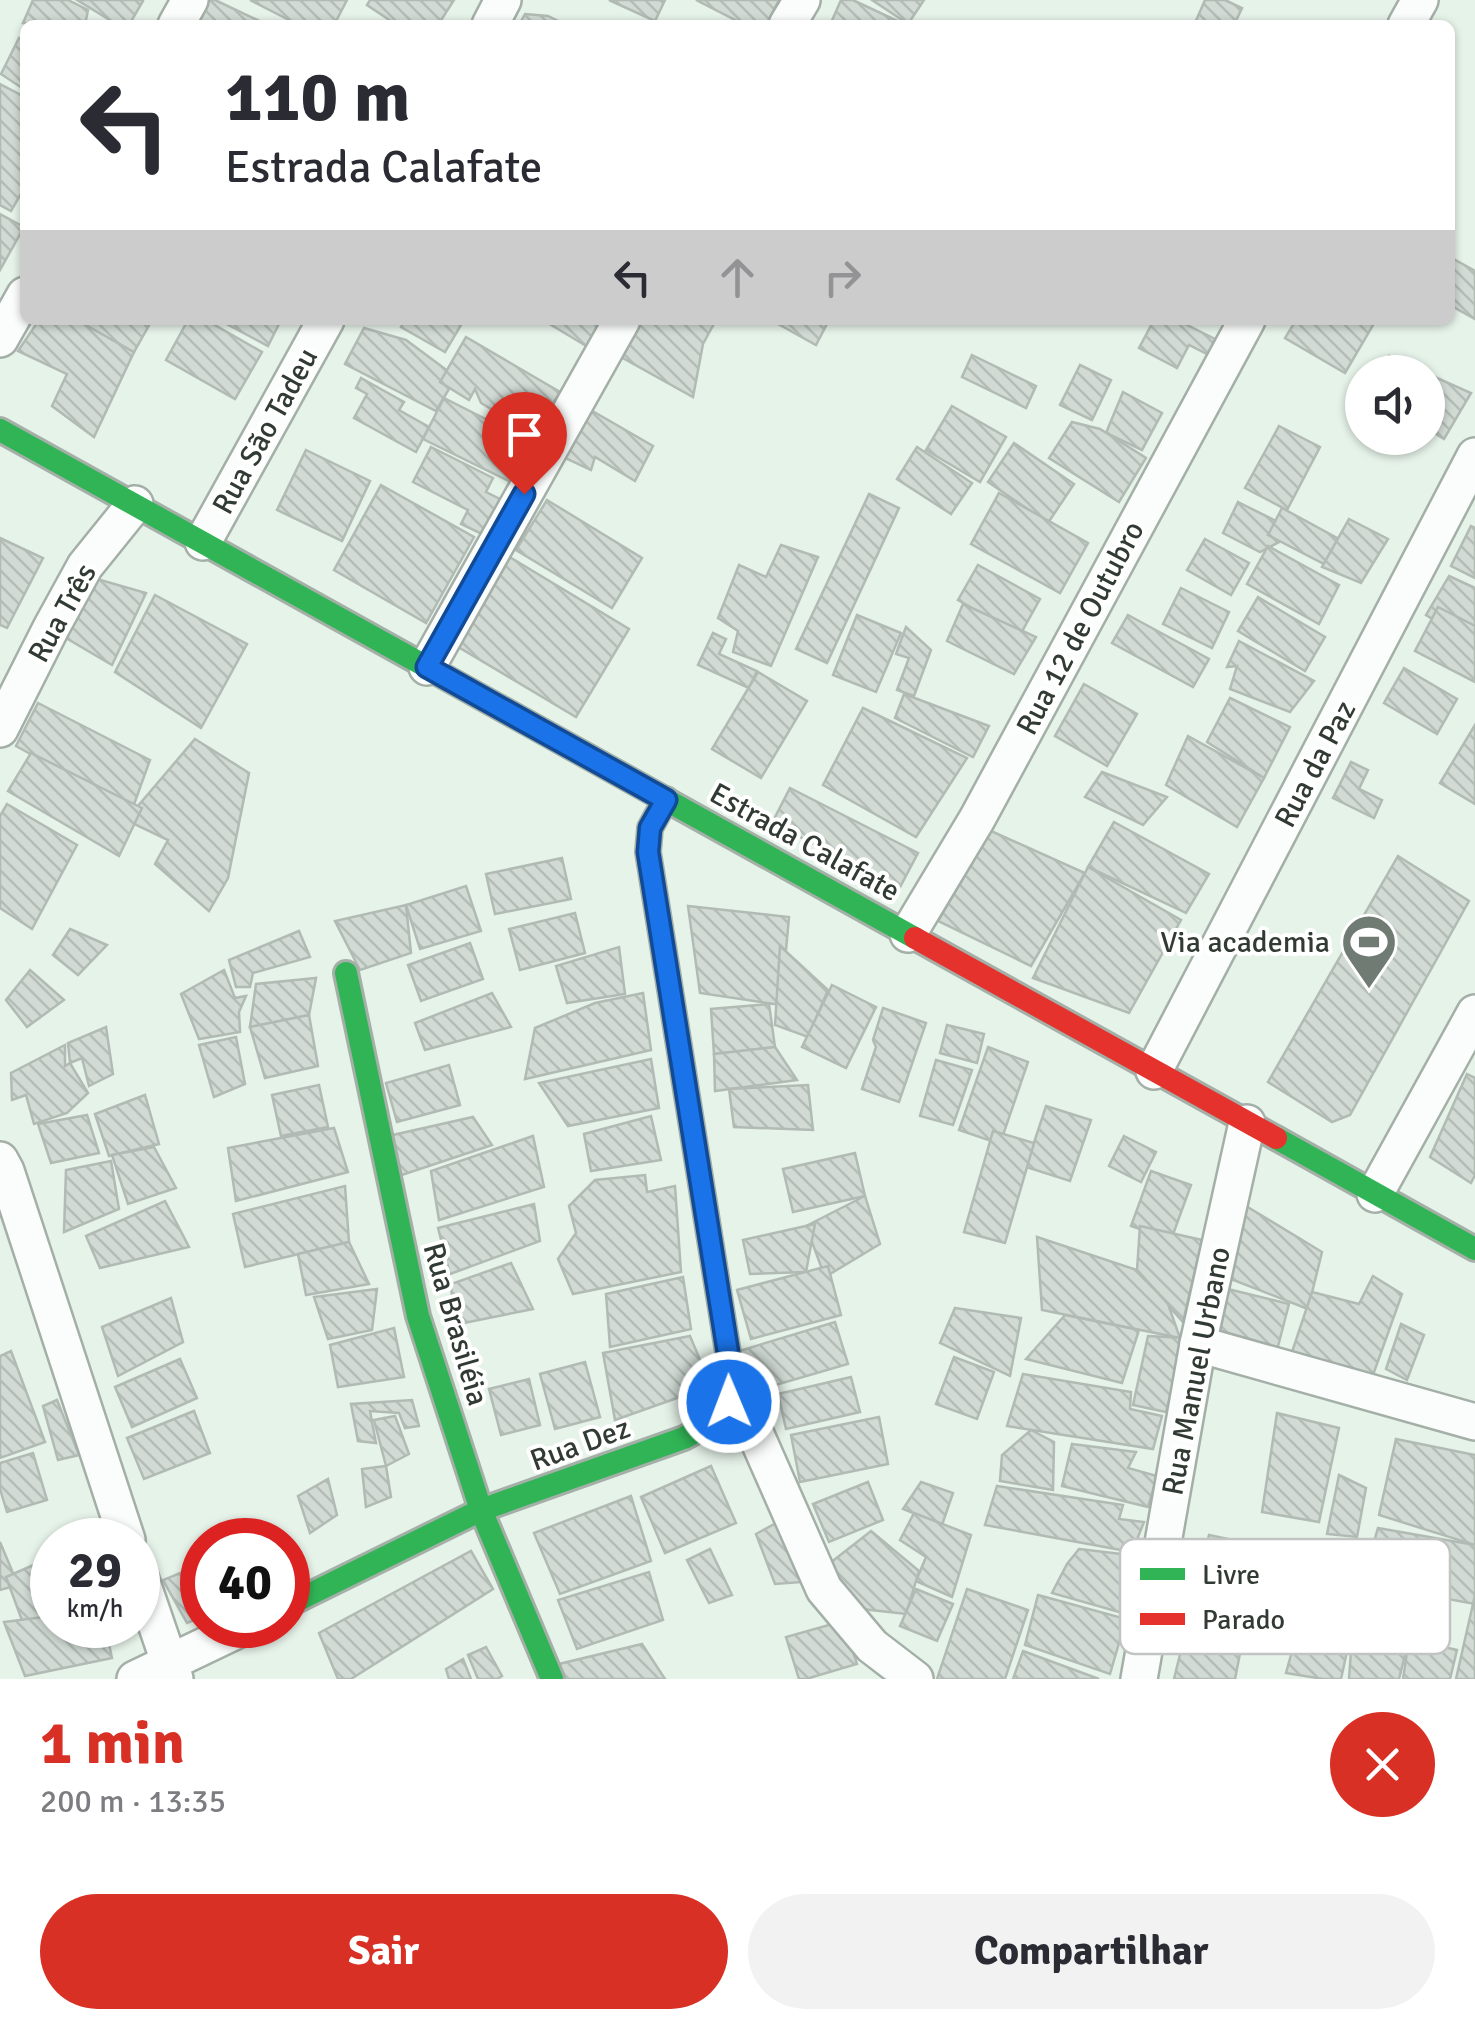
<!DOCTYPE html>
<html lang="pt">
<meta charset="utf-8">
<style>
:root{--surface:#fff;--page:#f2f2f3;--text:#2b2b33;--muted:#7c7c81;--accent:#d93025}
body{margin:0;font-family:Signika,sans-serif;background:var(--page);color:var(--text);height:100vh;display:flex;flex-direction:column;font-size:38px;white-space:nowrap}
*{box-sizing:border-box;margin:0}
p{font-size:32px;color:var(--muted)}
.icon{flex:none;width:55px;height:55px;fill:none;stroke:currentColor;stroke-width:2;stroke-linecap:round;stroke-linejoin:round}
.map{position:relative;height:1679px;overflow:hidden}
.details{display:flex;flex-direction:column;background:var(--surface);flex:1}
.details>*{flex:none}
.guide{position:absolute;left:20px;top:20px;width:1435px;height:305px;border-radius:15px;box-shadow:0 2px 8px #0004;background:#fff;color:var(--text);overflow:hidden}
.tools{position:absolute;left:1345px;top:355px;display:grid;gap:20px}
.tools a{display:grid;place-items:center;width:100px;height:100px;border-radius:50%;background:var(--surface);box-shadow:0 2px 8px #0004;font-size:50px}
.speed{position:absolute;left:30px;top:1518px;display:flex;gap:20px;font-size:50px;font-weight:700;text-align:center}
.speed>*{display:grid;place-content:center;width:130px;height:130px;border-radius:50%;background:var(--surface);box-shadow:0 2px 8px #0004;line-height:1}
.speed small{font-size:25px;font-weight:400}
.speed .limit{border:15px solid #d22;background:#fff;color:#111}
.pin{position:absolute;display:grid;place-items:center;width:85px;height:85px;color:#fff;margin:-102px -42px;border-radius:50% 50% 50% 0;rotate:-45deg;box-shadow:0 0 10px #0007}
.pin .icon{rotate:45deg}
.me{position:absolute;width:110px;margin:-55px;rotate:359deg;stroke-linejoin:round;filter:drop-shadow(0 0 8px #0008)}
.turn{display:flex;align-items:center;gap:35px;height:210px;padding:0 40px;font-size:45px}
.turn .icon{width:130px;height:130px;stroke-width:2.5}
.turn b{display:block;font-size:70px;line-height:85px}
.lanes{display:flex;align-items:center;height:95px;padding:0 40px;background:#0003;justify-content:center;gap:50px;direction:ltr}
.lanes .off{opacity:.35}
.round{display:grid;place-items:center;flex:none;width:105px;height:105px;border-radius:52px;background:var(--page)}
.headline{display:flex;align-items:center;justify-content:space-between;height:170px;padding:0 40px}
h1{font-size:60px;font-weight:700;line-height:75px;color:var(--accent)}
.primary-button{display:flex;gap:20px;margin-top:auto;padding:20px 40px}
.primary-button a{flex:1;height:115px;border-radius:60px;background:var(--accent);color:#fff;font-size:40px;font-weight:700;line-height:115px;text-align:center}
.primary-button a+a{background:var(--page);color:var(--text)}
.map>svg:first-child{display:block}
.building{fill:url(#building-back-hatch);stroke:#b1bbb4;stroke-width:2.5}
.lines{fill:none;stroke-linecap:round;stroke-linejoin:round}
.street-casing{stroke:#a4afa7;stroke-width:40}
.fast-casing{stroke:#a4afa7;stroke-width:28}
.jam-casing{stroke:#a4afa7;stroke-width:28}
.street{stroke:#fbfdfc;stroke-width:35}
.fast{stroke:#30b455;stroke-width:22}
.jam{stroke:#e5322d;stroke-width:22}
.route-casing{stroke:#114b97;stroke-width:25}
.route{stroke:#1a73e8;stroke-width:18}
.labels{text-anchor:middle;stroke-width:8;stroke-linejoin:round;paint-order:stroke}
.street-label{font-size:30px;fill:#313b34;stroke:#fff}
.poi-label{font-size:30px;fill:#313b34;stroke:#fff;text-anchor:end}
.key{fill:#fff;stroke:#c1c4c2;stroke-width:2.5}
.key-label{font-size:28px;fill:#313b34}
</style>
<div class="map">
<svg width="1475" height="1679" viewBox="0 0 1475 1679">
<defs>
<pattern id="building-back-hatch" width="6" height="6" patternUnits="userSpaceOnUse" patternTransform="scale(2.5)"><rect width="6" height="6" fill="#d1dbd4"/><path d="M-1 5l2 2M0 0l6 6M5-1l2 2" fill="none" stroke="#b4bdb7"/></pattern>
</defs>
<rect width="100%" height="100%" fill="#e6f3e9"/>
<g class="building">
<polygon points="33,0 68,0 88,10 85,25 23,23"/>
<polygon points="77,0 142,0 143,1 129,25 118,25"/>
<polygon points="207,0 215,0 268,25 195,25"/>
<polygon points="250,0 347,0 334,25 299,25"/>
<polygon points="370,0 454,0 438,25 397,25 367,5"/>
<polygon points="609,0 665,0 655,21"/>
<polygon points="696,0 779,0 766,25 745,25"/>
<polygon points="841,0 853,0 906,25 830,25"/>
<polygon points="872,0 924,0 908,24"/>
<polygon points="1205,0 1225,0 1242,8 1234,25 1199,25 1195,23"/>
<polygon points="525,14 548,16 566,25 519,25"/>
<polygon points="19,38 25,41 25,90 1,74"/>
<polygon points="0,84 25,97 25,187 11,211 0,205"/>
<polygon points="0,214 24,227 0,270"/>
<polygon points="1450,257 1475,271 1475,319 1450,305"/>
<polygon points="39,320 77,320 134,352 94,437 52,406 67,374 18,351"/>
<polygon points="77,320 152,320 134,352"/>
<polygon points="188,320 206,320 262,352 235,399 166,360"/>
<polygon points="219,320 281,320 268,346"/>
<polygon points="405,320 464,320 445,352 401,327"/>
<polygon points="543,320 610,320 593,350"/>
<polygon points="642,320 716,320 703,344 693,397 621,357"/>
<polygon points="771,320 829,320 816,345"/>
<polygon points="1154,320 1177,320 1221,342 1213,357 1189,345 1177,368 1139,348"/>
<polygon points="1296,320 1376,320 1345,373 1285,338"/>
<polygon points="364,328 406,340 456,377 436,411 345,364"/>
<polygon points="466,337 560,392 534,435 481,403 475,389 469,400 440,382"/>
<polygon points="972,355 1036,386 1026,408 962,377"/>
<polygon points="1389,356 1425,372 1381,372"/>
<polygon points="1080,365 1111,380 1092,420 1060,405"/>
<polygon points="1428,374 1471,393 1444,439 1428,429"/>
<polygon points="361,378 404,402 399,410 429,427 416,452 354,418 367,394 356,388"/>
<polygon points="1123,392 1162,413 1142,450 1106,433"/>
<polygon points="444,398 535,444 515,484 423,439"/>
<polygon points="952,406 1006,437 980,482 926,450"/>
<polygon points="589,409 653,446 635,481 595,457 591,470 565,458"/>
<polygon points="1072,422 1100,429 1146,458 1119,502 1049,458"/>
<polygon points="1279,426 1320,447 1287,510 1245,488"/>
<polygon points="1014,443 1074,484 1048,523 988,482"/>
<polygon points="431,447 493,478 486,492 500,499 482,534 461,524 468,510 413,482"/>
<polygon points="917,447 972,483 951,514 897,479"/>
<polygon points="306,450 370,481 342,541 277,510"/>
<polygon points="381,485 474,537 426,623 334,570"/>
<polygon points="999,493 1088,543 1060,593 971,544"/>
<polygon points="869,494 899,508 827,663 796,649"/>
<polygon points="547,500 642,558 612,608 516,550"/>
<polygon points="1238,502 1288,527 1281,541 1260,552 1223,533"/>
<polygon points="1282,508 1339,539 1326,565 1268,535"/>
<polygon points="1349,519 1388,539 1361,583 1322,567"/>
<polygon points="1471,526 1475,528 1475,578 1451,566"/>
<polygon points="0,538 43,558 7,628 0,625"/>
<polygon points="1205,539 1249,563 1231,595 1187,570"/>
<polygon points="781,545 818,557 771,666 733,652 738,631 718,618 739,565 766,577"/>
<polygon points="1268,546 1339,585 1319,624 1247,584"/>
<polygon points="508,556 629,629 576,717 455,645"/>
<polygon points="978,565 1040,599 1020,635 958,600"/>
<polygon points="1449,576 1475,588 1475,645 1426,615"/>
<polygon points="97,579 146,593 112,665 66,638"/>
<polygon points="1181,588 1229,612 1212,648 1163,624"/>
<polygon points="155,595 247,644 201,728 115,672"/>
<polygon points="1258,597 1325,637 1305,671 1238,631"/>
<polygon points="963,604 1036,637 1014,674 947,641"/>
<polygon points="1438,607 1475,626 1475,682 1415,651"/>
<polygon points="857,615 901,633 876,692 833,675"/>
<polygon points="1128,615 1209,659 1193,687 1112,643"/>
<polygon points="906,627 931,650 914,696 897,690 909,658 896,654"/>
<polygon points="713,633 726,639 719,654 757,671 749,688 698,665"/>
<polygon points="1239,641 1314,681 1290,712 1230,689 1237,666 1227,667"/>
<polygon points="1404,668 1457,699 1437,734 1384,703"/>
<polygon points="758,672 807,701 761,778 712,749"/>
<polygon points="1084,684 1137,714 1107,766 1055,736"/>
<polygon points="904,694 989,726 973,757 895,718"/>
<polygon points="1230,698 1290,727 1264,778 1207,742"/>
<polygon points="38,703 150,760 132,810 16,746"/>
<polygon points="863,708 967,758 916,837 823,785"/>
<polygon points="1475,725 1475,804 1440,783"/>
<polygon points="1188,736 1264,778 1237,827 1166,785"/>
<polygon points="195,739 249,773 228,878 209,911 155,864 168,840 126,820"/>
<polygon points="31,753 142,808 119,856 8,791"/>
<polygon points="1351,762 1368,770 1359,789 1382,800 1374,818 1333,798"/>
<polygon points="1102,772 1167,797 1143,825 1085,797"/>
<polygon points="790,788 918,853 900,887 772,823"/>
<polygon points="7,804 77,845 32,929 0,908 0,816"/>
<polygon points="1114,822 1209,874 1186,913 1088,867"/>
<polygon points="991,831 1085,873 1031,966 938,921"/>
<polygon points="1398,856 1469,901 1350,1115 1332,1122 1268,1082"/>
<polygon points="562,858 571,899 495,914 486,874"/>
<polygon points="1088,867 1181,920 1129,1013 1033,978"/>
<polygon points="466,886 481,931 420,949 406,905"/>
<polygon points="406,905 411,953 360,970 335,921"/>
<polygon points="688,906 789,917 781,1005 700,993"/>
<polygon points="575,913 585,953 520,970 509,929"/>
<polygon points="70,929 107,945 78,975 53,955"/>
<polygon points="299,931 310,957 253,973 250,987 236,987 229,960"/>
<polygon points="470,943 483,979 421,1001 408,965"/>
<polygon points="780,946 828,990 808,1037 775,1025"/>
<polygon points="619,947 625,994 567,1003 556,966"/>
<polygon points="30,970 64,1000 27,1027 6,1000"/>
<polygon points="224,970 235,998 246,996 239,1012 240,1032 199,1039 181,994"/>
<polygon points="316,978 309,1015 250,1027 256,984"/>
<polygon points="832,985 876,1007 846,1068 802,1047"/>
<polygon points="492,993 511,1027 425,1050 415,1023"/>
<polygon points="643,993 651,1050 525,1079 535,1028 595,1003"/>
<polygon points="769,1004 775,1047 714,1054 711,1009"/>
<polygon points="883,1008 926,1023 899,1102 862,1089 876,1047 873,1040"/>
<polygon points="309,1015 318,1066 265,1078 250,1027"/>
<polygon points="947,1025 984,1034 977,1063 940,1053"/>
<polygon points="106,1027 113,1074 89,1086 82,1058 70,1063 68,1043"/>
<polygon points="236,1037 245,1084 214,1097 199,1045"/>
<polygon points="65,1045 65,1066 70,1063 88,1093 67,1113 34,1124 26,1095 12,1100 11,1073"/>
<polygon points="775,1047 797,1080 715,1091 714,1054"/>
<polygon points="988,1047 1028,1062 1000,1144 959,1130"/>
<polygon points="651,1059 659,1108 568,1126 539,1083"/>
<polygon points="936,1060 972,1070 953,1125 920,1116"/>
<polygon points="449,1065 460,1105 397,1122 386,1083"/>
<polygon points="1467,1074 1475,1078 1475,1175 1471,1183 1430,1157"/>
<polygon points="319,1085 328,1127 281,1136 272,1095"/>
<polygon points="808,1085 813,1130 734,1127 729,1089"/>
<polygon points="145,1095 159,1144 109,1156 95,1114"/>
<polygon points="1046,1106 1091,1120 1070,1181 1026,1167"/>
<polygon points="87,1115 99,1153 51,1163 38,1124"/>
<polygon points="651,1116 661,1160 591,1171 584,1134"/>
<polygon points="473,1117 492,1145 399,1176 384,1137"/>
<polygon points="334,1128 348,1172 236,1201 228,1148"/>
<polygon points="993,1131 1034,1143 1005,1243 964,1232"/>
<polygon points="533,1136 544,1187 439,1220 431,1171"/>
<polygon points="1124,1136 1156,1152 1141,1182 1109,1166"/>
<polygon points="154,1147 176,1188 128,1204 112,1155"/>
<polygon points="855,1153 865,1196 793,1212 783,1169"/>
<polygon points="111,1161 119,1209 64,1232 66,1170"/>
<polygon points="1151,1171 1191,1185 1171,1240 1131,1226"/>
<polygon points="645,1175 647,1192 675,1186 681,1272 573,1294 558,1259 576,1233 569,1206 595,1180"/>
<polygon points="345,1186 349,1242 245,1267 233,1214"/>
<polygon points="865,1196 880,1244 825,1277 806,1226"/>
<polygon points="165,1201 189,1247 100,1268 86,1236"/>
<polygon points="534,1204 540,1241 450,1274 438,1228"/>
<polygon points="1246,1206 1322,1252 1308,1309 1223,1276"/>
<polygon points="815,1224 806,1272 750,1274 743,1240"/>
<polygon points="1140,1226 1202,1240 1183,1322 1137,1270"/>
<polygon points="1037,1237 1137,1270 1168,1304 1180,1338 1042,1310"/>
<polygon points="349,1242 369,1284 306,1295 298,1254"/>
<polygon points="511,1263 533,1309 454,1325 451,1284"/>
<polygon points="828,1266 841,1315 751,1339 737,1290"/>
<polygon points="1373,1276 1402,1294 1373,1375 1338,1372 1291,1355 1312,1292 1359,1304"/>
<polygon points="683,1277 691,1329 610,1347 606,1294"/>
<polygon points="377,1289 372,1330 328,1339 314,1297"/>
<polygon points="1228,1289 1289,1304 1276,1354 1215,1348"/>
<polygon points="171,1298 183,1342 118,1376 102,1327"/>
<polygon points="955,1308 1021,1318 1010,1376 940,1343"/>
<polygon points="1065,1315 1139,1330 1122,1383 1026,1359"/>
<polygon points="835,1322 848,1364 751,1392 739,1351"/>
<polygon points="1401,1324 1424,1335 1407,1380 1386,1369"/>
<polygon points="394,1328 404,1377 338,1387 330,1345"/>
<polygon points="690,1336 711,1386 615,1420 603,1353"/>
<polygon points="1148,1336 1186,1338 1166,1412 1133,1405"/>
<polygon points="11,1351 45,1442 0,1458 0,1356"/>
<polygon points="954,1357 994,1372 977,1419 936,1404"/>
<polygon points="180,1359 197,1398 132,1427 115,1387"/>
<polygon points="585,1362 600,1417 555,1429 540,1374"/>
<polygon points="1023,1374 1131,1392 1130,1409 1162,1416 1153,1449 1007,1426"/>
<polygon points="851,1377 860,1412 786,1429 778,1394"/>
<polygon points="529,1379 540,1425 501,1435 489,1389"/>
<polygon points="57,1400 79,1455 58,1460 43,1406"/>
<polygon points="412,1400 419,1426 405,1428 399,1413 370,1411 376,1443 358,1441 351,1404"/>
<polygon points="194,1411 210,1453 144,1479 127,1438"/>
<polygon points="1277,1413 1339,1428 1319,1522 1262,1512"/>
<polygon points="395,1416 409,1454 386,1466 374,1420"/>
<polygon points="879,1417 888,1464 800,1482 791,1435"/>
<polygon points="1031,1430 1054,1442 1053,1490 1000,1481 1002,1455"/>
<polygon points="1396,1439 1475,1455 1475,1545 1379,1515"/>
<polygon points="1072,1444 1136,1452 1128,1468 1157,1476 1148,1507 1062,1486"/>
<polygon points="33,1453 47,1500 7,1512 0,1489 0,1463"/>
<polygon points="386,1466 391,1497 366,1507 362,1469"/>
<polygon points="711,1466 736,1523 665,1553 641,1497"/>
<polygon points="1339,1475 1366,1488 1357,1537 1327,1534"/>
<polygon points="328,1479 337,1515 310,1533 298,1496"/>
<polygon points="868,1482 883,1520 829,1542 813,1504"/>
<polygon points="921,1482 953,1493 942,1525 903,1509"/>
<polygon points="997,1486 1123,1505 1119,1519 1144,1522 1132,1552 985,1525"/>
<polygon points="631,1496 651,1561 560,1594 534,1533"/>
<polygon points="914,1513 971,1535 952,1597 916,1581 926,1557 900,1540"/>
<polygon points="778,1522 803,1582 775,1584 756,1534"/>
<polygon points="1378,1528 1475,1545 1475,1604 1362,1583"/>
<polygon points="871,1531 919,1571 906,1614 862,1609 825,1567"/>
<polygon points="1209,1535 1261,1546 1235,1679 1174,1679"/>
<polygon points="0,1542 18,1585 0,1590"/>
<polygon points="710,1549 732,1595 709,1603 687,1560"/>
<polygon points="1079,1549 1139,1556 1126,1614 1052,1593 1067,1564"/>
<polygon points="471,1551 493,1589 351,1679 338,1679 319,1633"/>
<polygon points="52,1557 52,1616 23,1623 6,1577"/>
<polygon points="202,1564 202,1617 187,1623 163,1580"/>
<polygon points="649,1572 663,1620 577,1649 558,1600"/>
<polygon points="1314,1572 1362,1583 1341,1679 1323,1679 1286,1673"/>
<polygon points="916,1589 953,1604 937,1641 900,1626"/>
<polygon points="967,1589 1028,1610 1005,1679 937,1679"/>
<polygon points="1038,1595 1126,1619 1110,1674 1025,1645"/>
<polygon points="1475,1595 1475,1679 1456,1679"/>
<polygon points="52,1616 52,1625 105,1625 112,1658 25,1676 4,1622"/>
<polygon points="843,1621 857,1664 806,1679 799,1679 786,1637"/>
<polygon points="1353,1623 1409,1639 1399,1679 1349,1679"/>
<polygon points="1409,1639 1457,1650 1450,1679 1403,1679"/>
<polygon points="642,1644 665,1679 564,1679 559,1664"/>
<polygon points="486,1647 502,1676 497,1679 478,1679 468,1655"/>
<polygon points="1023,1651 1099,1679 1013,1679"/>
<polygon points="463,1659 471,1679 449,1679 446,1669"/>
</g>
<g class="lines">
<g class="street-casing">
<g id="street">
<polyline points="176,25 190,0"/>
<polyline points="490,25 503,0"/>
<polyline points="787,25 802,0"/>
<polyline points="1406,25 1420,0"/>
<polyline points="0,339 25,295"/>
<polyline points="203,542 326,320"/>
<polyline points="427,667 622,320"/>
<polyline points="0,729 51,628 85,566 135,504"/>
<polyline points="908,934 977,819 1247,320"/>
<polyline points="1154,1071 1475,456"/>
<polyline points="0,1160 6,1171 127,1540"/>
<polyline points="1375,1194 1475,1013"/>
<polyline points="1198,1344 1475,1422"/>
<polyline points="729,1401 753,1428 824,1589 872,1646 915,1679"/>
<polyline points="138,1571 175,1679"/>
<polyline points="135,1679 248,1625"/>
<polyline points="1139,1679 1198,1344 1247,1123"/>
</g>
</g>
<g class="fast-casing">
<g id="fast">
<polyline points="0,430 915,938"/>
<polyline points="346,973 418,1316 481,1510 552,1679"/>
<polyline points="1276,1138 1475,1249"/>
<polyline points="288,1605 481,1510 684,1438 722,1417 734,1390 648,852 650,828 666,799"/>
</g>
</g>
<g class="jam-casing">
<polyline id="jam" points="915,938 1276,1138"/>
</g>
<use href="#street" class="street"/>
<use href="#fast" class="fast"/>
<use href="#jam" class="jam"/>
</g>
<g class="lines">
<g class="route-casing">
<polyline id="route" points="524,494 427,667 666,800 650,828 648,852 734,1390 729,1402"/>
</g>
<use href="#route" class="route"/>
</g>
<defs>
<g id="stadium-pin" transform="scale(2.875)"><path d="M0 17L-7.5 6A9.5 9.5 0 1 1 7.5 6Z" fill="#707b73" stroke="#fff"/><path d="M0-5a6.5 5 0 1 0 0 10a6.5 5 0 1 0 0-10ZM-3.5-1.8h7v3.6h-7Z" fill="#fff"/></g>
</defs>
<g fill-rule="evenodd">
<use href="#stadium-pin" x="1369" y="942"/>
</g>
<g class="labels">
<g class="street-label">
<text transform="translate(265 431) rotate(-61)" y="10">Rua São Tadeu</text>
<text transform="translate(62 613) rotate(-61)" y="10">Rua Três</text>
<text transform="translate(1080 628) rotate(-62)" y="10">Rua 12 de Outubro</text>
<text transform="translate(1315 764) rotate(-62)" y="10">Rua da Paz</text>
<text transform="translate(805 842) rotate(29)" y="10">Estrada Calafate</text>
<text transform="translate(456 1324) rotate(74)" y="10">Rua Brasiléia</text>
<text transform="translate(1196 1371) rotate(-79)" y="10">Rua Manuel Urbano</text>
<text transform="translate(580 1444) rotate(-20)" y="10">Rua Dez</text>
</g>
<g class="poi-label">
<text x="1330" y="952">Via academia</text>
</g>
</g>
<rect x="1120" y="1539" width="330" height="115" rx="15" class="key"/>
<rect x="1140" y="1568" width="45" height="12" fill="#30b455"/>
<rect x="1140" y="1613" width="45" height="12" fill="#e5322d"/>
<g class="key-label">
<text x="1202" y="1584">Livre</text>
<text x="1202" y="1629">Parado</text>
</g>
</svg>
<div class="tools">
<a><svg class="icon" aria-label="sound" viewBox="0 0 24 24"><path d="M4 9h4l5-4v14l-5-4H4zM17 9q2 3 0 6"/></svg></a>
</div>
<div class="speed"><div>29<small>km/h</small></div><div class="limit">40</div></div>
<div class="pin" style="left:524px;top:494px;background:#d93025"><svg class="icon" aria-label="arrive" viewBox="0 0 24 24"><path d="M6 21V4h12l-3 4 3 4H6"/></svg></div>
<svg class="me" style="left:729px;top:1402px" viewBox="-20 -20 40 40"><circle r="17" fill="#1a73e8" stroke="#fff" stroke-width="3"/><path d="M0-11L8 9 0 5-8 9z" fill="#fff"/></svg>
<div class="guide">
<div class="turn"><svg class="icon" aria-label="left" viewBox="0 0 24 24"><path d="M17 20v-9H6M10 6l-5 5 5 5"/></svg><div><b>110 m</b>Estrada Calafate</div></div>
<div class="lanes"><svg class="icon" aria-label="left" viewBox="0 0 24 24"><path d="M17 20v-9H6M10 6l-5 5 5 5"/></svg><svg class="icon off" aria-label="ahead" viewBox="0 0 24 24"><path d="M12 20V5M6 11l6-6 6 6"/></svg><svg class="icon off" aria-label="right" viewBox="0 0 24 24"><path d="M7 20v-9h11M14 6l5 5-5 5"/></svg></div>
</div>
</div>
<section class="details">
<div class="headline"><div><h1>1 min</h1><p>200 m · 13:35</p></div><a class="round" style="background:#d93025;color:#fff"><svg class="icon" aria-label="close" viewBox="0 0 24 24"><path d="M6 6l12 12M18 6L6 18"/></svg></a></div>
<div class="primary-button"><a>Sair</a><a>Compartilhar</a></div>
</section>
